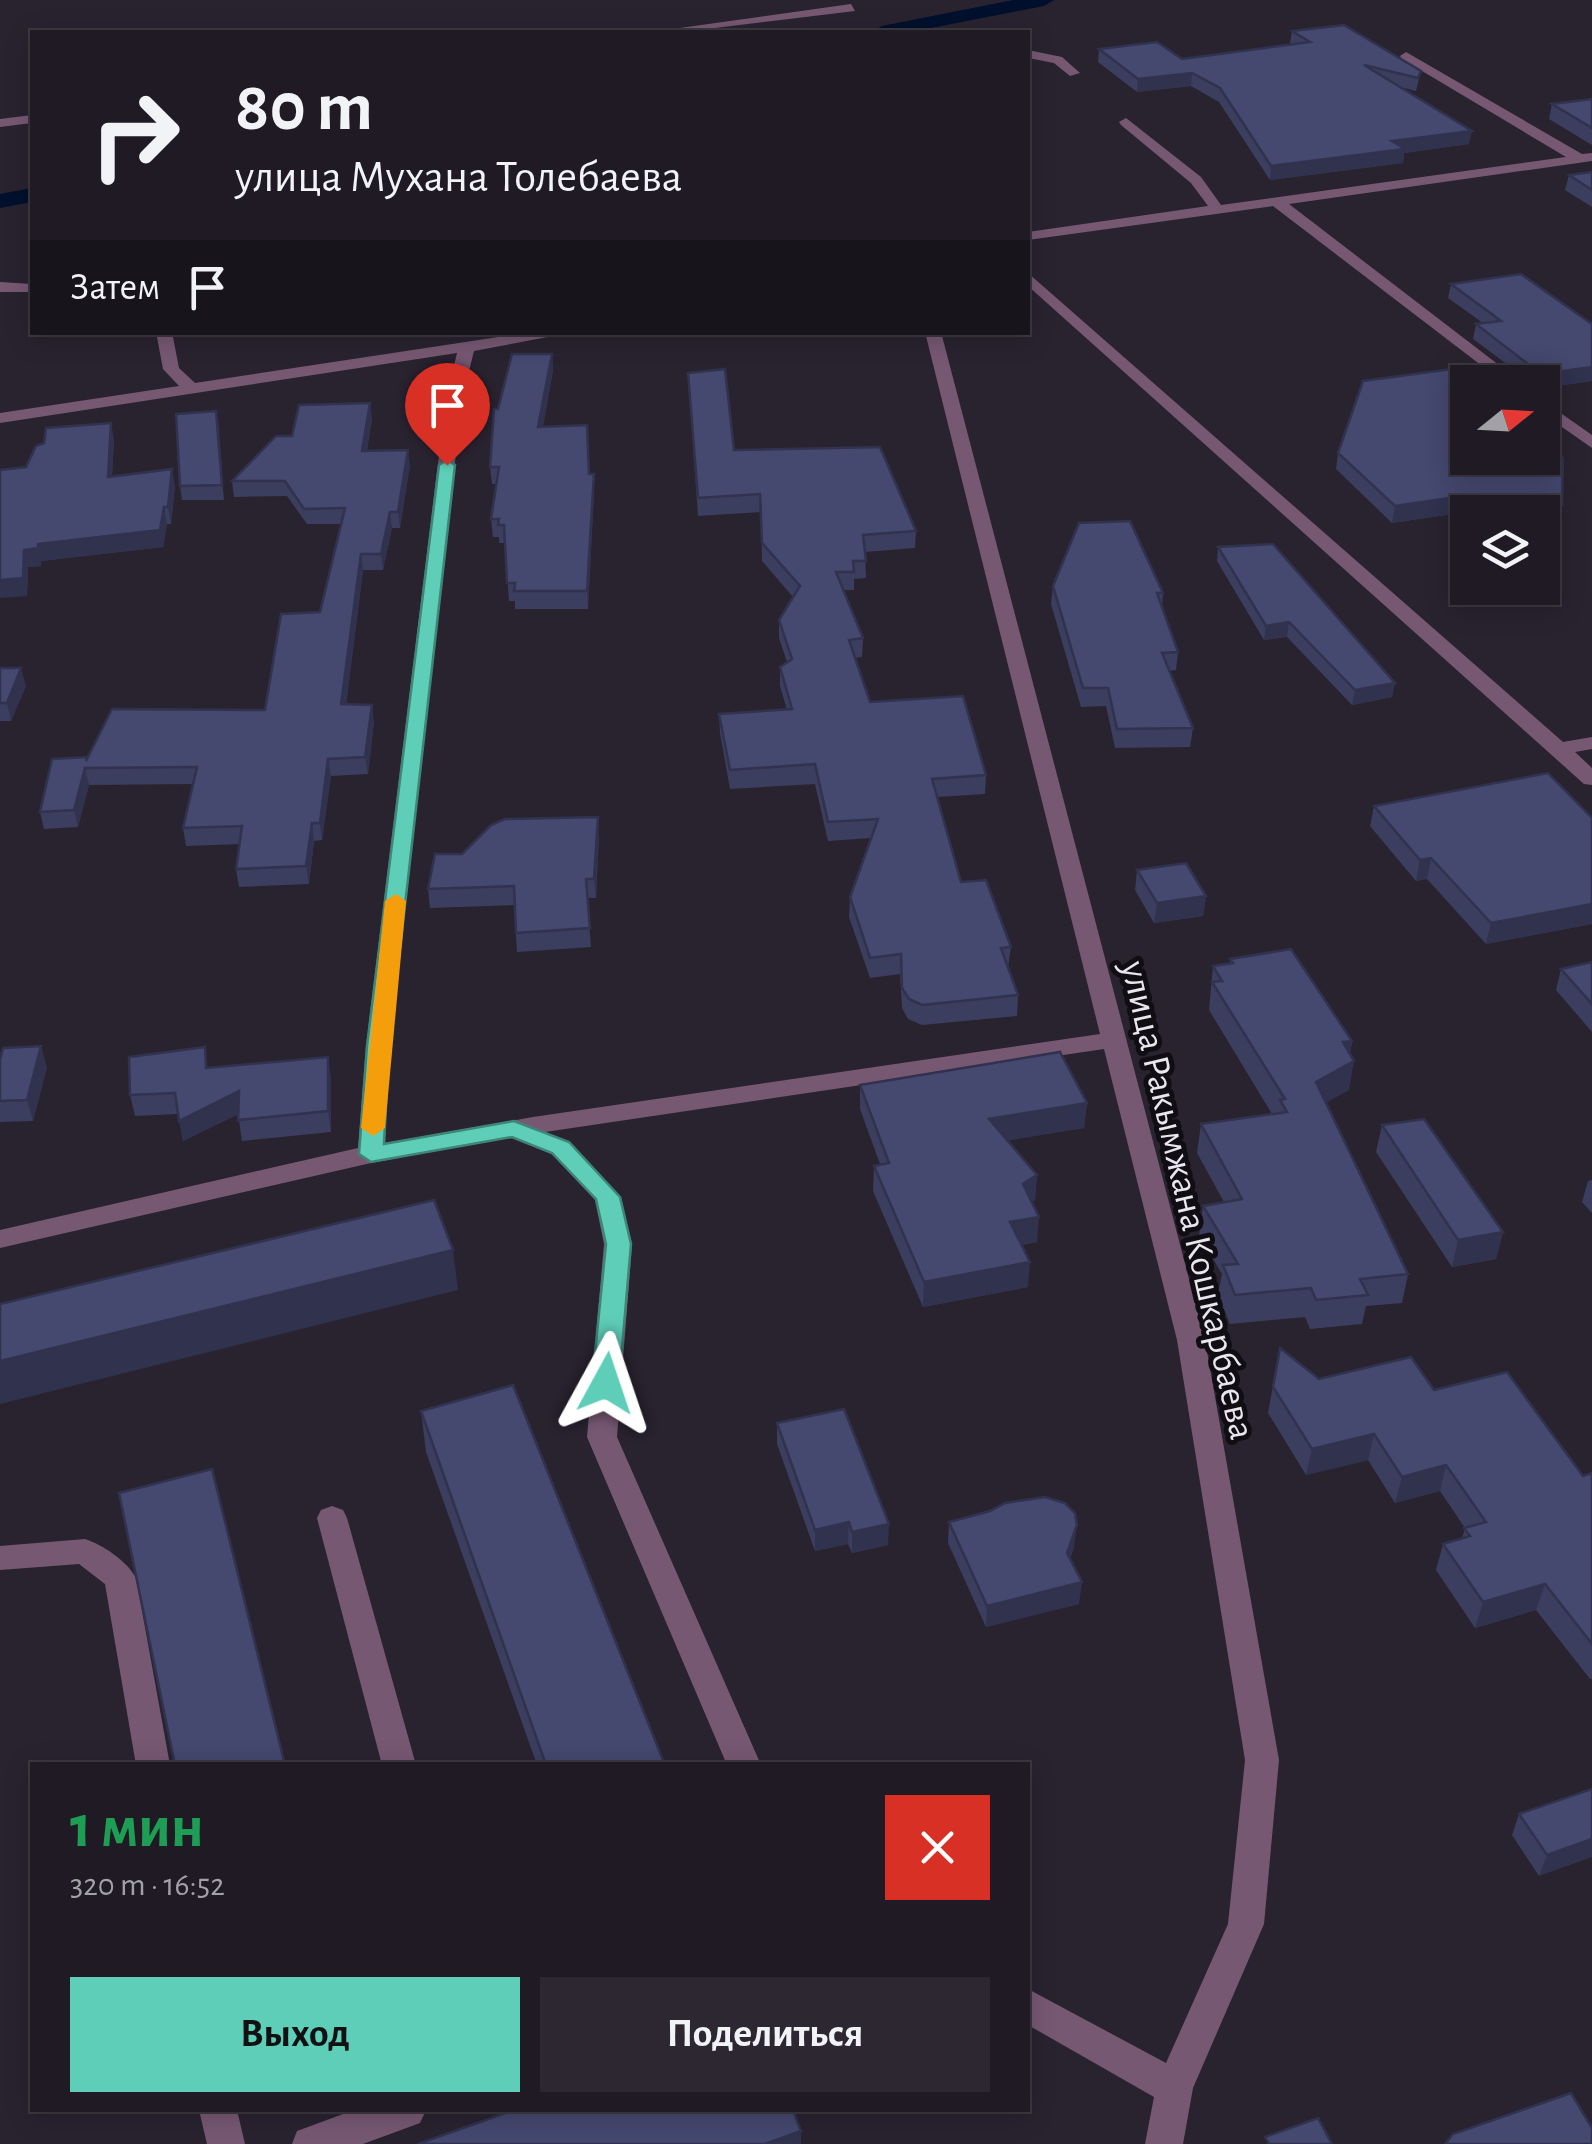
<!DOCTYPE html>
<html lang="ru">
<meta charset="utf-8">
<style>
:root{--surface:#1f1a24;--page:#2c2731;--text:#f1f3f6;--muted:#a1a1a6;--line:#3c3841;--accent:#5eceb8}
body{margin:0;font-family:"Alegreya Sans",sans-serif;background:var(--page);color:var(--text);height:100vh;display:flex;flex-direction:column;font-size:38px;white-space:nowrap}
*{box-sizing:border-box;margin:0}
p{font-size:32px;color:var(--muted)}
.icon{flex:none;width:55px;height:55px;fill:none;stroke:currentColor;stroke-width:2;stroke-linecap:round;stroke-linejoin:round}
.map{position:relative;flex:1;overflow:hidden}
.details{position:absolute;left:30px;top:1762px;width:1000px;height:350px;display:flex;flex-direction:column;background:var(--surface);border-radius:0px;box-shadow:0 5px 25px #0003,0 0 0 2px var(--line)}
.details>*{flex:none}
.guide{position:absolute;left:30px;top:30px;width:1000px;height:305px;border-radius:0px;box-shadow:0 5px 25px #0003,0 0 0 2px var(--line);background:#1f1a24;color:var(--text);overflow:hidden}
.needle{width:65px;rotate:72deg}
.tools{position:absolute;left:1450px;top:365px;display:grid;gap:20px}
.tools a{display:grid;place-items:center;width:110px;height:110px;border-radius:0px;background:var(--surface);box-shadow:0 5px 25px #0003,0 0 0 2px var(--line);font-size:50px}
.pin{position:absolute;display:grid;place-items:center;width:85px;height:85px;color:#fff;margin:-102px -42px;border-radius:50% 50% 50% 0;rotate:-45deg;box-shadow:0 0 10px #0007}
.pin .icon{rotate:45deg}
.me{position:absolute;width:110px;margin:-55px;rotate:5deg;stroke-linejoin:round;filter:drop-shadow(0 0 8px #0008)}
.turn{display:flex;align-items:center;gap:35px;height:210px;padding:0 40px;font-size:45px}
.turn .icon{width:130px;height:130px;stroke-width:2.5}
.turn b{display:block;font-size:70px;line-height:85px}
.then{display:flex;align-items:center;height:95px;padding:0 40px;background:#0003;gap:20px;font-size:38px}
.round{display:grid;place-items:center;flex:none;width:105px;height:105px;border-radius:0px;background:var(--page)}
.summary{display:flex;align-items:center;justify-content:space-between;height:170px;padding:0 40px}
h1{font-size:60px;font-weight:600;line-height:75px;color:#1e9e55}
.primary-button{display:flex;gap:20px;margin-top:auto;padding:20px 40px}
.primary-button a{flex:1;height:115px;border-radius:0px;background:var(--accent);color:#111;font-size:40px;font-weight:600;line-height:115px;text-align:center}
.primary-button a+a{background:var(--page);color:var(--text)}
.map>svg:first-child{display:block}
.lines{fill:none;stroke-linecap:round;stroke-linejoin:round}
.canal{fill:#00102c;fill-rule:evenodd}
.minor{fill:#775873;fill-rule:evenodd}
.wall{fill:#3b3e5f}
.shaded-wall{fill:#30324e}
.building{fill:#45486f;stroke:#30324e;stroke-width:2.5}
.route{fill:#5eceb8;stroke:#3d8678;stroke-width:2.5}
.slow{fill:#f59e0b}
.labels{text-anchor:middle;stroke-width:10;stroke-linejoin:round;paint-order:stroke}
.street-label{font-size:38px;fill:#e9e6ef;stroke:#100e13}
</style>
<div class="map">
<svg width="1592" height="2144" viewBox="0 0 1592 2144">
<rect width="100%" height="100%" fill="#292330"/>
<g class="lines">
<g class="canal">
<polygon points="1013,0 1054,0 1044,6 911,32 872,32 882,26"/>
<polygon points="32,188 32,202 0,208 0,194"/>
</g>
<g class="minor">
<polygon points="851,4 855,11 682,32 651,32"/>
<polygon points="1028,50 1062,57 1080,73 1070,76 1054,63 1028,58"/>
<polygon points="1406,52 1582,154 1592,153 1592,161 1289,204 1521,382 1503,382 1273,206 1028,240 1028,232 1208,206 1191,183 1121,125 1119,122 1126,118 1201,177 1221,205 1566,157 1402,59 1400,56"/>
<polygon points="32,115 32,123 0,127 0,119"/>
<polygon points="1028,273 1563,742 1592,737 1592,749 1575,752 1592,768 1592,785 1584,784 1028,286"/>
<polygon points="0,282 32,284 32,292 0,292"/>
<polygon points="156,332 172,332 179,368 195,383 531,332 574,332 474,351 462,399 390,1046 385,1143 533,1117 1100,1034 925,332 941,332 1205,1340 1279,1760 1264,1924 1193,2088 1183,2144 1145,2144 1154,2097 1028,2025 1028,1989 1166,2063 1228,1924 1245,1760 1177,1340 1104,1049 545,1132 570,1142 621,1197 632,1244 617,1437 761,1765 727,1765 587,1437 604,1244 595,1200 552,1154 511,1137 371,1163 0,1248 0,1230 358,1148 366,1046 446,399 457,353 0,423 0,413 179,386 163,369"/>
<polygon points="1542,400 1592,435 1592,448 1542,413"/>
<polygon points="332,1506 343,1510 347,1518 416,1765 382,1765 317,1518 321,1510"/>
<path d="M85 1539C103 1545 127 1561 136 1578L170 1765H136L105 1584 79 1564 0 1570V1546Z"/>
<polygon points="199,2110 237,2110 245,2144 207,2144"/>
<polygon points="354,2110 426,2110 420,2123 363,2144 292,2144 297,2131"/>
</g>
</g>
<g class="wall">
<polygon points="1292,31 1421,71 1416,91 1400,87 1469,144 1404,153 1403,163 1270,180 1219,102 1191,86 1137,92 1098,62 1099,49 1182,59 1293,45 1290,43"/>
<polygon points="1592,99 1592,145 1549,119 1552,104"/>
<polygon points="1592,172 1592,207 1565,190 1569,175"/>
<polygon points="1451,284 1592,324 1592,381 1542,388 1542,382 1531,382 1473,339 1476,324 1483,323 1448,298"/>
<polygon points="552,354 553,370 543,426 589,474 594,492 588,609 515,609 515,601 509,601 505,543 499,543 499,537 493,537 491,519 496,484 492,484 490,467 498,409"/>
<polygon points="1452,369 1468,382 1468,458 1542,458 1542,442 1563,458 1562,505 1558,522 1542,524 1542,512 1468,512 1468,526 1453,514 1392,523 1336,469 1338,453 1363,381"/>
<polygon points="688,373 734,450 916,531 915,548 865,552 866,578 854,579 854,590 843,590 863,638 862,657 855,658 870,702 986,775 985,794 937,797 961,882 1011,947 1008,967 1018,995 1017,1016 922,1025 908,1019 902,1008 900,974 870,978 849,917 850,897 871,838 828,841 815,784 730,789 720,733 719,714 787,710 780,686 780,667 787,662 779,638 779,620 793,597 762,561 761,512 698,516"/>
<polygon points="216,411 224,500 182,500 180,486"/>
<polygon points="372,418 367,451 410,465 400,528 392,528 383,570 363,570 346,705 374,722 368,774 331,776 322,840 314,841 309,884 239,887 236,869 240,844 186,846 183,828 193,784 89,785 78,827 44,829 40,812 87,757 265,710 320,612 341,524 307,524 287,496 234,497 232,481 292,436"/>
<polygon points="114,439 112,476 175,486 171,524 167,524 163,547 41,561 41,566 28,567 27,596 26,467"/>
<polygon points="1218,547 1395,683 1392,697 1352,705 1287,637 1264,640 1217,561"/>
<polygon points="1053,586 1163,593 1162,607 1178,652 1176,670 1169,671 1193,728 1190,747 1115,748 1106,706 1081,707 1051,604"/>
<polygon points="0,668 26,686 11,721 0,721"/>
<polygon points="1374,806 1592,818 1592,924 1486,944 1427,879 1416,881 1370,826"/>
<polygon points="599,836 596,898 587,898 591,947 517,952 514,905 430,908 428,889 462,854"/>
<polygon points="1137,870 1206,896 1203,916 1154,923 1135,890"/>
<polygon points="1230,959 1352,1041 1350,1054 1349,1090 1326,1102 1408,1274 1402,1303 1366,1306 1362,1324 1310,1329 1305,1317 1230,1324 1218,1294 1222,1274 1199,1235 1203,1206 1224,1202 1197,1153 1201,1124 1272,1114 1209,1010 1213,966 1230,963"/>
<polygon points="1592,962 1592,1032 1556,990 1561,969"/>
<polygon points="0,1060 47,1067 33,1121 0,1122"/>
<polygon points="209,1067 331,1078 331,1132 242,1141 238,1114 183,1141 178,1114 135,1116 130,1095"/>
<polygon points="860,1085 1087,1103 1084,1128 1008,1140 1037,1175 1035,1200 1032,1202 1037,1242 1021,1245 1028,1287 923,1307 873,1191 874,1166 880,1164 860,1109"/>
<polygon points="1382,1125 1503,1232 1496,1259 1452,1267 1376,1152"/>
<polygon points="1592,1180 1592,1213 1582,1202 1588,1181"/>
<polygon points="1280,1348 1319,1379 1434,1390 1583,1476 1592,1473 1592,1679 1590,1679 1536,1610 1475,1628 1436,1570 1443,1544 1462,1538 1465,1528 1440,1491 1395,1503 1368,1460 1306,1475 1268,1413"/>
<polygon points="421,1411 665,1765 537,1765 426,1452"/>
<polygon points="777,1423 888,1545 852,1553 848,1544 815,1551 777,1444"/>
<polygon points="949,1522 1074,1547 1070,1559 1079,1604 986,1627 948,1543"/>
<polygon points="1592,1789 1539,1876 1512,1835 1519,1814"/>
</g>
<g class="shaded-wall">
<polygon points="1192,73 1191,86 1137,92 1138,79"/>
<polygon points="1472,131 1469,144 1404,153 1403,163 1270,180 1271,166 1392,141"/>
<polygon points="552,354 553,370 540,444 538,427"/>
<polygon points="1592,367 1592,381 1542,388 1542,382 1539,382 1541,374"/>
<polygon points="370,403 372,418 364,466 362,451"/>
<polygon points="216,411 219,425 224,500 222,485"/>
<polygon points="111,423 114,439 111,494 108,477"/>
<polygon points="408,450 410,465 400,528 398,512"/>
<polygon points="172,469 175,486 171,524 168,507"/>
<polygon points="594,474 594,492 588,609 587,591"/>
<polygon points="1456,497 1453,514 1392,523 1395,506"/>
<polygon points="1562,505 1558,522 1542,524 1542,512 1518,512"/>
<polygon points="164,507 167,524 163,547 41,561 41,566 28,567 27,596 0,598 0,580 24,550 38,544"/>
<polygon points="390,512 392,528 383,570 381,554"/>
<polygon points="361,554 363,570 344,721 341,704"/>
<polygon points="1289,622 1287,637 1264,640 1266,626"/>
<polygon points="21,668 26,686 11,721 7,703"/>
<polygon points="1395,683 1392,697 1352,705 1355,690"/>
<polygon points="372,705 374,722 368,774 365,757"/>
<polygon points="328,759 331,776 322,840 320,823"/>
<polygon points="85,768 89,785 78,827 74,810"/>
<polygon points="598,817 599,836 596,898 594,879"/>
<polygon points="312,823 314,841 309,884 306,866"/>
<polygon points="1431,858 1427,879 1416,881 1420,860"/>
<polygon points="1206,896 1203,916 1154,923 1157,903"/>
<polygon points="1592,904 1592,924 1486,944 1491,923"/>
<polygon points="1352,1041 1348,1065 1354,1061 1349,1090 1311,1111 1316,1082 1343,1042"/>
<polygon points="41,1046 47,1067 33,1121 27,1100"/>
<polygon points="328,1057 331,1078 331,1132 328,1111"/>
<polygon points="239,1091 243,1112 183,1141 179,1121"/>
<polygon points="1087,1103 1084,1128 988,1144 989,1119"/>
<polygon points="1037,1175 1035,1200 1021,1209 1023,1184"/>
<polygon points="1039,1217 1037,1242 1008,1247 1010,1222"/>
<polygon points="1503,1232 1496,1259 1452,1267 1458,1240"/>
<polygon points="453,1250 458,1290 0,1404 0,1361"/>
<polygon points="1030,1262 1028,1287 923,1307 924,1282"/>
<polygon points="1374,1434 1368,1460 1306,1475 1312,1449"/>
<polygon points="1446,1465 1440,1491 1395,1503 1402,1477"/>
<polygon points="849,1522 848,1544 815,1551 815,1530"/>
<polygon points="889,1524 888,1545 852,1553 852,1532"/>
<polygon points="1077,1525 1074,1547 1065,1574 1067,1553"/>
<polygon points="1082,1582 1079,1604 986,1627 987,1606"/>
<polygon points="1545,1584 1536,1610 1475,1628 1483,1602"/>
<polygon points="1592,1839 1592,1857 1539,1876 1547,1855"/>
<polygon points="801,2131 801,2144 765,2144"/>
</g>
<g class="building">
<polygon points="1344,25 1421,71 1418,78 1364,65 1472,131 1392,141 1405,149 1271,166 1220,88 1192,73 1138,79 1099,49 1157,42 1182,59 1310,42 1292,31"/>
<polygon points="1592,99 1592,128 1552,104"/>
<polygon points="1592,172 1592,190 1569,175"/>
<polygon points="1521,274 1592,324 1592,367 1541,374 1476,324 1501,321 1451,284"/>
<polygon points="512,354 552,354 538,427 587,425 589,474 594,474 587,591 514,591 515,583 507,583 504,525 498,525 499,519 491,519 499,467 490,467 494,409 498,409"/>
<polygon points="725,369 734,450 880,447 916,531 863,535 866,561 853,561 854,572 836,572 863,638 849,640 870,702 963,696 986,775 932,779 961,882 986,880 1011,947 1001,948 1018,995 922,1005 909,999 902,988 901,954 870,958 850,897 878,819 828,822 815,764 730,770 719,714 792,709 780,667 792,659 779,620 800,586 762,543 760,494 698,498 688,373"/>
<polygon points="1452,369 1468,382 1468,458 1542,458 1542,442 1563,458 1562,505 1518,512 1497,510 1474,512 1456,497 1395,506 1338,453 1363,381"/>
<polygon points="370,403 362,451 408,450 398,512 390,512 381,554 361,554 341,704 372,705 365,757 328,759 320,823 312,823 306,866 236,869 242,826 183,828 197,767 85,768 74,810 40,812 52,759 87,757 86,761 112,709 265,710 281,614 320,612 345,508 304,509 285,481 232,481 276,436 292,436 299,405"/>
<polygon points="216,411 222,485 180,486 176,414"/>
<polygon points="111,423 108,477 172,469 168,507 164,507 160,530 38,544 38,548 24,550 23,578 0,580 0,470 26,467 36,446 44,443 46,428"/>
<polygon points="1130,521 1163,593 1157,593 1178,652 1162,653 1193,728 1117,729 1108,688 1083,688 1053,586 1079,523"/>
<polygon points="1273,544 1395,683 1355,690 1289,622 1266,626 1218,547"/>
<polygon points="0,668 21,668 7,703 0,703"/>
<polygon points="1548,773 1592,818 1592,904 1491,923 1431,858 1420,860 1374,806"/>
<polygon points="598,817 594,879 586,879 590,928 516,933 514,886 428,889 435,854 462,854 491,825 505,819"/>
<polygon points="1186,863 1206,896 1157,903 1137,870"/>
<polygon points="1291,949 1352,1041 1343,1042 1354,1061 1316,1082 1408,1274 1360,1279 1368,1295 1316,1300 1311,1288 1235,1295 1223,1265 1238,1264 1203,1206 1242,1199 1201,1124 1287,1112 1280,1100 1285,1099 1212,982 1222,981 1213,966 1233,963 1230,959"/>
<polygon points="1592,962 1592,1004 1561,969"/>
<polygon points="41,1046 27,1100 0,1101 0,1060 3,1048"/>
<polygon points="205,1047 206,1068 328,1057 328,1111 238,1120 239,1091 179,1121 175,1093 130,1095 129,1057"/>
<polygon points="1060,1052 1087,1103 989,1119 1037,1175 1023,1184 1039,1217 1010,1222 1030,1262 924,1282 874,1166 889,1163 860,1085"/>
<polygon points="1424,1119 1503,1232 1458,1240 1382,1125"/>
<polygon points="434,1200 453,1250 0,1361 0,1304"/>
<polygon points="1280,1348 1319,1379 1411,1357 1434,1390 1507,1372 1583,1476 1592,1473 1592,1644 1545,1584 1483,1602 1443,1544 1470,1536 1464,1528 1486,1522 1446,1465 1402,1477 1374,1434 1312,1449 1273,1387"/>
<polygon points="513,1385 665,1765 546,1765 421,1411"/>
<polygon points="844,1409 889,1524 852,1532 849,1522 815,1530 777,1423"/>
<polygon points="212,1469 285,1765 175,1765 119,1493"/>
<polygon points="1045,1497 1065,1503 1075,1513 1077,1525 1067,1553 1082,1582 987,1606 949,1522 990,1511 1005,1503"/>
<polygon points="1592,1789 1592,1839 1547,1855 1519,1814"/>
<polygon points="1571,2093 1592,2128 1592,2144 1445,2144 1453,2134"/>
<polygon points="514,2110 793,2110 801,2131 765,2144 418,2144"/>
<polygon points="1318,2118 1332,2144 1269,2144 1265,2137"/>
</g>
<polygon class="route" points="447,460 455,465 389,1046 384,1144 514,1121 569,1142 620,1197 631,1244 619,1383 615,1390 596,1390 592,1383 606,1244 596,1199 552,1153 512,1137 371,1162 359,1154 367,1046 439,465"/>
<polygon class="slow" points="396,894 406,901 385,1128 373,1136 361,1128 385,901"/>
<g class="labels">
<g class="street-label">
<text transform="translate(1189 1200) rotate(77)" y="13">улица Ракымжана Кошкарбаева</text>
</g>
</g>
</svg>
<div class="tools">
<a><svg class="needle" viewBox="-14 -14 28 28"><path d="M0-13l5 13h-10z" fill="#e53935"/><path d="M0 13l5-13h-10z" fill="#a1a1a6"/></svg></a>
<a><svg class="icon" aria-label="layers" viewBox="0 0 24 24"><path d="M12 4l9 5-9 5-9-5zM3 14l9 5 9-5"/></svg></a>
</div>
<div class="pin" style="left:447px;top:465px;background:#d93025"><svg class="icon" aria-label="arrive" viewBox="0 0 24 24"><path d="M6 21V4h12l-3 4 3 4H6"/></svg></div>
<svg class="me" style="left:606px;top:1383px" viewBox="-20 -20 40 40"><path d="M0-17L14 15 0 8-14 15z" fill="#5eceb8" stroke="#fff" stroke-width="4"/></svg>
<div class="guide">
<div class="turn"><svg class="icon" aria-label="right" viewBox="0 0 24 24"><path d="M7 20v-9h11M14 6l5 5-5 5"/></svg><div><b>80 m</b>улица Мухана Толебаева</div></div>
<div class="then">Затем<svg class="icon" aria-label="arrive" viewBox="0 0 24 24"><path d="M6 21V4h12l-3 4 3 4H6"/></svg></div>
</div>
<section class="details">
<div class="summary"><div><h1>1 мин</h1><p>320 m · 16:52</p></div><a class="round" style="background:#d93025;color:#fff"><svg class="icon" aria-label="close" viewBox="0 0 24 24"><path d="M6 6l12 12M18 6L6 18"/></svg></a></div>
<div class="primary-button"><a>Выход</a><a>Поделиться</a></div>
</section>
</div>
